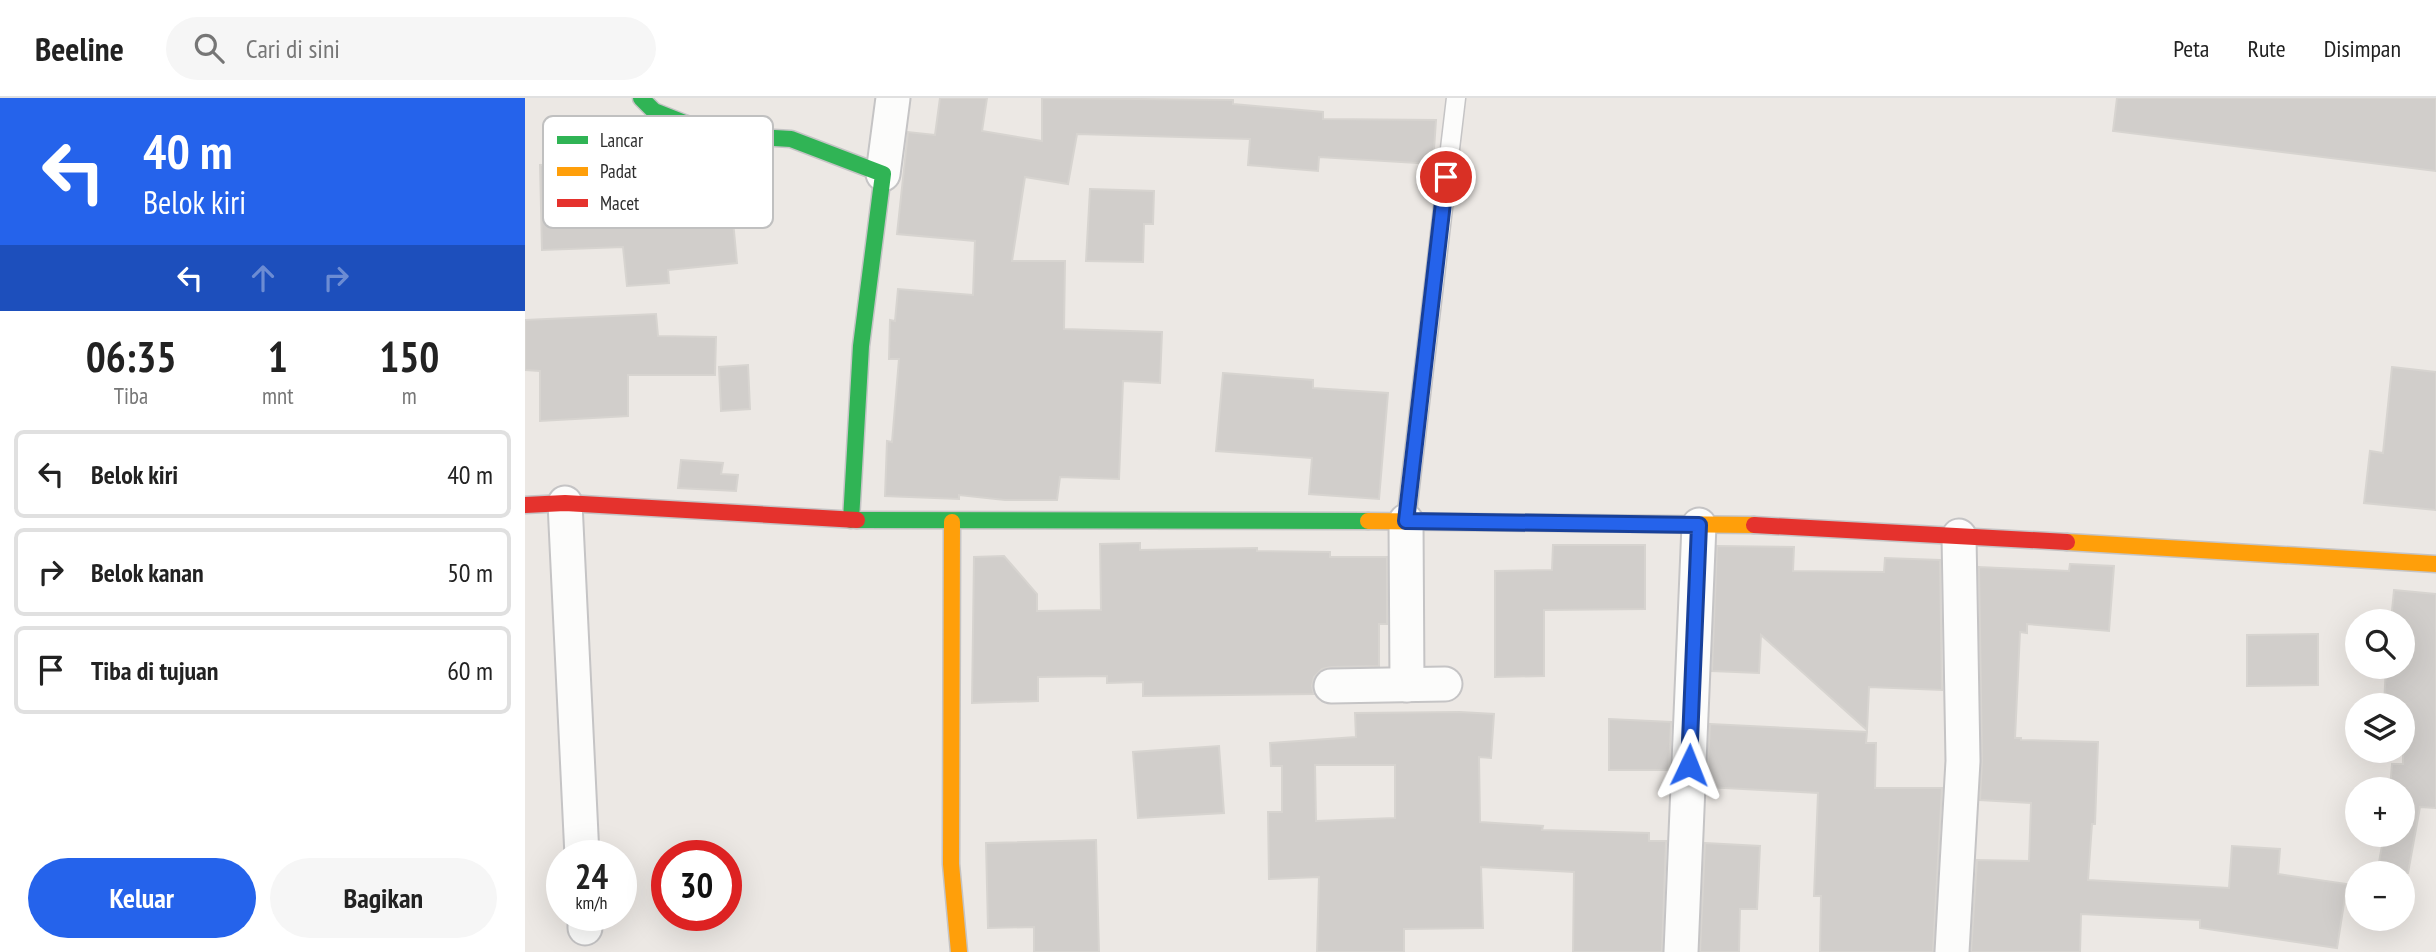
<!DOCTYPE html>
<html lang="id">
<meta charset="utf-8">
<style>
:root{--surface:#fff;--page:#f6f6f6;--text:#222;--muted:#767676;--line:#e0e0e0;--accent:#2563eb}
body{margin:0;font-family:"PT Sans Narrow",sans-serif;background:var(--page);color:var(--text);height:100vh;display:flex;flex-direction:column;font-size:26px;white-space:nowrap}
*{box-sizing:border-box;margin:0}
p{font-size:23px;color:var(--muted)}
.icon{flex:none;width:38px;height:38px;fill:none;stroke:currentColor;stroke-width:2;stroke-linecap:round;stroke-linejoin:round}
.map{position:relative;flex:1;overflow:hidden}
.sheet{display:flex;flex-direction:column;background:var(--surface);width:525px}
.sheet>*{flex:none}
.top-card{background:#2563eb;color:#fff;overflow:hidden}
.fabs{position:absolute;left:1820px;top:511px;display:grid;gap:14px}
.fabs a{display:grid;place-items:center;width:70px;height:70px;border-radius:50%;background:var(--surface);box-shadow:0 7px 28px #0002;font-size:35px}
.speed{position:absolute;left:21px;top:742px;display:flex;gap:14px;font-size:35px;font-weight:700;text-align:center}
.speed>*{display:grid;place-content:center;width:91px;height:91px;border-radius:50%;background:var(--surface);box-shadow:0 7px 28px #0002;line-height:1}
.speed small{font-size:18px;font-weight:400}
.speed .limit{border:10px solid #d22;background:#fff;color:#111}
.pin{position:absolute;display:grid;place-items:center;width:60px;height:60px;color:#fff;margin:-30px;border:4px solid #fff;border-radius:50%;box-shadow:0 2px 7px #0007}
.me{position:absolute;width:77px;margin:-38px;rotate:2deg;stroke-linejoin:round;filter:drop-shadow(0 0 5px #0008)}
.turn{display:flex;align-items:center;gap:24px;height:147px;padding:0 28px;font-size:32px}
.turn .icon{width:91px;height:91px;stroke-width:2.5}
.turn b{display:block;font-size:49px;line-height:60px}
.lanes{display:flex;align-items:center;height:66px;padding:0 28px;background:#0003;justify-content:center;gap:35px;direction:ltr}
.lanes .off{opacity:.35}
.eta{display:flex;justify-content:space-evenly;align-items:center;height:119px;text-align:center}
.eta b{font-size:42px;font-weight:700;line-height:49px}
.action{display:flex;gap:14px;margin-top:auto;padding:14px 28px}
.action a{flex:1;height:80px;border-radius:42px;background:var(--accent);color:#fff;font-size:28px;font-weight:700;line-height:80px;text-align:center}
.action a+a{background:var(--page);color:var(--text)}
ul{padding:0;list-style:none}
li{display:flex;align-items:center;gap:21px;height:88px;margin:0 14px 10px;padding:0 14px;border:4px solid var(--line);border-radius:10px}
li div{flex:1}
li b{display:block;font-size:26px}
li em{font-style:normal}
header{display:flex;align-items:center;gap:42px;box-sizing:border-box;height:98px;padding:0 35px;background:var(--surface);border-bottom:2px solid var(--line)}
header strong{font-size:33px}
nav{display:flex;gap:38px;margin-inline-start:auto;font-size:24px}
.search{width:490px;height:63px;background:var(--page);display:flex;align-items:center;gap:18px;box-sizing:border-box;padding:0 24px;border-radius:38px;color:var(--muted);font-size:26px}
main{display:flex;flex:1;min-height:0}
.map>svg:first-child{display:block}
.building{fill:#d1cecb;stroke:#d7d4d0;stroke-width:2;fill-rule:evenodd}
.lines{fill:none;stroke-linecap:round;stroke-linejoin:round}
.lane-casing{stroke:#c5c4c5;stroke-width:21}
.street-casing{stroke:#c5c4c5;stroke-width:37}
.fast-casing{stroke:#c5c4c5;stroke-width:19}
.slow-casing{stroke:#c5c4c5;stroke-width:19}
.jam-casing{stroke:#c5c4c5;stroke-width:19}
.lane{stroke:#fcfcfb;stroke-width:18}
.street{stroke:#fcfcfb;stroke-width:33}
.fast{stroke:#30b455;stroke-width:16}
.slow{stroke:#ff9f0a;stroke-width:16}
.jam{stroke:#e5322d;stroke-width:16}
.route-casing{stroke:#184099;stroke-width:18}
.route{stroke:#2563eb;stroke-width:12}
.key{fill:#fff;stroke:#c0c0c0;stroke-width:2}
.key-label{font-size:19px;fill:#2e2e2e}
</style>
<header>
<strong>Beeline</strong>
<div class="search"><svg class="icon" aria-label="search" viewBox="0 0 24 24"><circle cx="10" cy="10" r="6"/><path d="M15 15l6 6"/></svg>Cari di sini</div>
<nav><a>Peta</a><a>Rute</a><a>Disimpan</a></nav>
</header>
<main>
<section class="sheet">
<div class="top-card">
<div class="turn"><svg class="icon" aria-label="left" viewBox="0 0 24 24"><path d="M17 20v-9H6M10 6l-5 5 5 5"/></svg><div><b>40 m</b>Belok kiri</div></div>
<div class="lanes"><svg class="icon" aria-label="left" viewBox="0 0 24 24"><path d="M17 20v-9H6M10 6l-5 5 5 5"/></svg><svg class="icon off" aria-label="ahead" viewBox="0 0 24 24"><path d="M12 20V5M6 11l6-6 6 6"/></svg><svg class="icon off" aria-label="right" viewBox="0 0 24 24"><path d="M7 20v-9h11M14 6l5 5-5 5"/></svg></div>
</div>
<div class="eta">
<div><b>06:35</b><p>Tiba</p></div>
<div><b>1</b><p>mnt</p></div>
<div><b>150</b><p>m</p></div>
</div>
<ul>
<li><svg class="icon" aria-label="left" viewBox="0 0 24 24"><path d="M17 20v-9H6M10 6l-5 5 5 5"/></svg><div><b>Belok kiri</b></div><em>40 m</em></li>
<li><svg class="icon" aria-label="right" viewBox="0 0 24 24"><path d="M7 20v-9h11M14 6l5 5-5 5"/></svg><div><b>Belok kanan</b></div><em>50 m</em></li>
<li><svg class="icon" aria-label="arrive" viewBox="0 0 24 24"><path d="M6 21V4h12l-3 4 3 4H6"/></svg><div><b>Tiba di tujuan</b></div><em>60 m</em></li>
</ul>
<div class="action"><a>Keluar</a><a>Bagikan</a></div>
</section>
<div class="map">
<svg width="1911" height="854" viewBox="0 0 1911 854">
<rect width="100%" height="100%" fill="#ece8e4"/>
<g class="building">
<polygon points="415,0 462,0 457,33 517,43 517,0 708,2 708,6 798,14 798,21 911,22 908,66 794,59 793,73 723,67 725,41 552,36 543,86 500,79 487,163 540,163 539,231 637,234 635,285 598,283 594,381 535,379 532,402 480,402 434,397 434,401 360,398 362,343 367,344 374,261 364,261 365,222 370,223 373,191 448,197 450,143 372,136 383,34 410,37"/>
<polygon points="1592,0 1911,0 1911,73 1588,33"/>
<polygon points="106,65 107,113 226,92 232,119 208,123 212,165 143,172 144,185 102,188 98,149 17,152 15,67"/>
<polygon points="565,91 629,93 628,126 619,126 618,164 561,163"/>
<polygon points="131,216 133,238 191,239 190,277 103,277 103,318 15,323 15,273 0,272 0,222"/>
<polygon points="223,267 225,311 196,313 194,269"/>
<polygon points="1867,269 1911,274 1911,412 1839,405 1845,353 1858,355"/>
<polygon points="698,275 788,282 788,290 863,295 854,401 784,396 787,360 691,353"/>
<polygon points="156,362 198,365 196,376 213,377 211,393 153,390"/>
<polygon points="615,445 615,452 732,450 732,453 805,454 805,459 862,459 862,526 854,526 854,568 806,569 797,571 789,579 787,588 789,596 618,598 618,584 582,585 582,578 513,579 513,603 447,605 449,459 479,458 512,496 512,513 576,512 575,446"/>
<polygon points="1028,447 1120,447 1120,511 1019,512 1019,578 970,579 970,473 1027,472"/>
<polygon points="1192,448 1269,449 1268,473 1359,474 1360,460 1415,462 1417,592 1344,589 1342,632 1236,537 1234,575 1187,573"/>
<polygon points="1545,466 1589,468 1584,533 1502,526 1502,535 1495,534 1490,640 1496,640 1496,642 1573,644 1570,726 1567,726 1563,782 1704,790 1707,748 1755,751 1753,776 1822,786 1812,850 1675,830 1675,822 1556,816 1555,854 1446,854 1452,762 1504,763 1506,705 1455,702 1457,663 1454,469 1544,473"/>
<polygon points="1869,492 1911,496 1911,710 1895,709 1883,775 1852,775 1859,737 1878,737 1878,691 1865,691 1867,666 1878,666 1878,607 1859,607 1861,569 1878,569 1878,523 1866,523"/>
<polygon points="1793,536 1793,587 1722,588 1722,537"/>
<path d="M935 614 969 616 966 660 954 659 955 724 1018 728 1017 732 1124 735V743H1141L1137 854H1048L1049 774 956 769 958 830 879 831V854H792L794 779 744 781 743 714H757V668H746L745 645 831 639 830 615ZM790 667H870V720L791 723Z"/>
<polygon points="1084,621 1146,624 1144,672 1084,672"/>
<polygon points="1185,626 1342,634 1341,645 1351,645 1350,690 1417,690 1408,854 1295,854 1296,798 1289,798 1293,695 1182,689"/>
<polygon points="694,648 699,715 613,720 608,654"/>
<polygon points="571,742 574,854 509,854 509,829 463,830 461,745"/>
<polygon points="1180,745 1235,748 1232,811 1215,811 1214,854 1175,854"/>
</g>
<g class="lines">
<g class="lane-casing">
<polyline id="lane" points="881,423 931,0"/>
</g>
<g class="street-casing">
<g id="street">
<polyline points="358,76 368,0"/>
<polyline points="40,405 57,758"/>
<polyline points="881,423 882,587"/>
<polyline points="806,588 920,586"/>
<polyline points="60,817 60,830"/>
<polyline points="1156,854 1174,427"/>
<polyline points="1427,854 1438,663 1434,438"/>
</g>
</g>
<g class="fast-casing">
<g id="fast">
<polyline points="116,0 129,13 162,26 232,39 266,41 358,76 336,248 326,422"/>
<polyline points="332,422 843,423"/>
</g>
</g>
<g class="slow-casing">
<g id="slow">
<polyline points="843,423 1229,427"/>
<polyline points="427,424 426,766 434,854"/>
<polyline points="1542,444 1911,466"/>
</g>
</g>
<g class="jam-casing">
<g id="jam">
<polyline points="0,407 40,405 332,422"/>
<polyline points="1229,427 1542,444"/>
</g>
</g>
<use href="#lane" class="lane"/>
<use href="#street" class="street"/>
<use href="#fast" class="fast"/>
<use href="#slow" class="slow"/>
<use href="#jam" class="jam"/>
</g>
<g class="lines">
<g class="route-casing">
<polyline id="route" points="921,79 881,423 1174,427 1164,667"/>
</g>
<use href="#route" class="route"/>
</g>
<rect x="18" y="18" width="230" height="112" rx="10" class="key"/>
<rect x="32" y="38" width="31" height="8" fill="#30b455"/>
<rect x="32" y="69" width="31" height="9" fill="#ff9f0a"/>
<rect x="32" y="101" width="31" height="8" fill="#e5322d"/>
<g class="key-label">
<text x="75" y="49">Lancar</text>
<text x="75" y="80">Padat</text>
<text x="75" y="112">Macet</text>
</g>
</svg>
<div class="fabs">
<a><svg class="icon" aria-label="search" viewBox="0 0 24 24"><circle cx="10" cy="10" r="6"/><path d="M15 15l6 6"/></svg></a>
<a><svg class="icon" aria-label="layers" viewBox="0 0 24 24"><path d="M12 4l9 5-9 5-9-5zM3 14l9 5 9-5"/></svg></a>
<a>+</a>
<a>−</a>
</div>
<div class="speed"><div>24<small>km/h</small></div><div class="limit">30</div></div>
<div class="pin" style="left:921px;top:79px;background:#d93025"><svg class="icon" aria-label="arrive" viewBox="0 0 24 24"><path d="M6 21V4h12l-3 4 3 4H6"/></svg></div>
<svg class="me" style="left:1164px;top:667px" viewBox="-20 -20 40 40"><path d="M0-17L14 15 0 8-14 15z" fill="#2563eb" stroke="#fff" stroke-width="4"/></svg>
</div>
</main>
